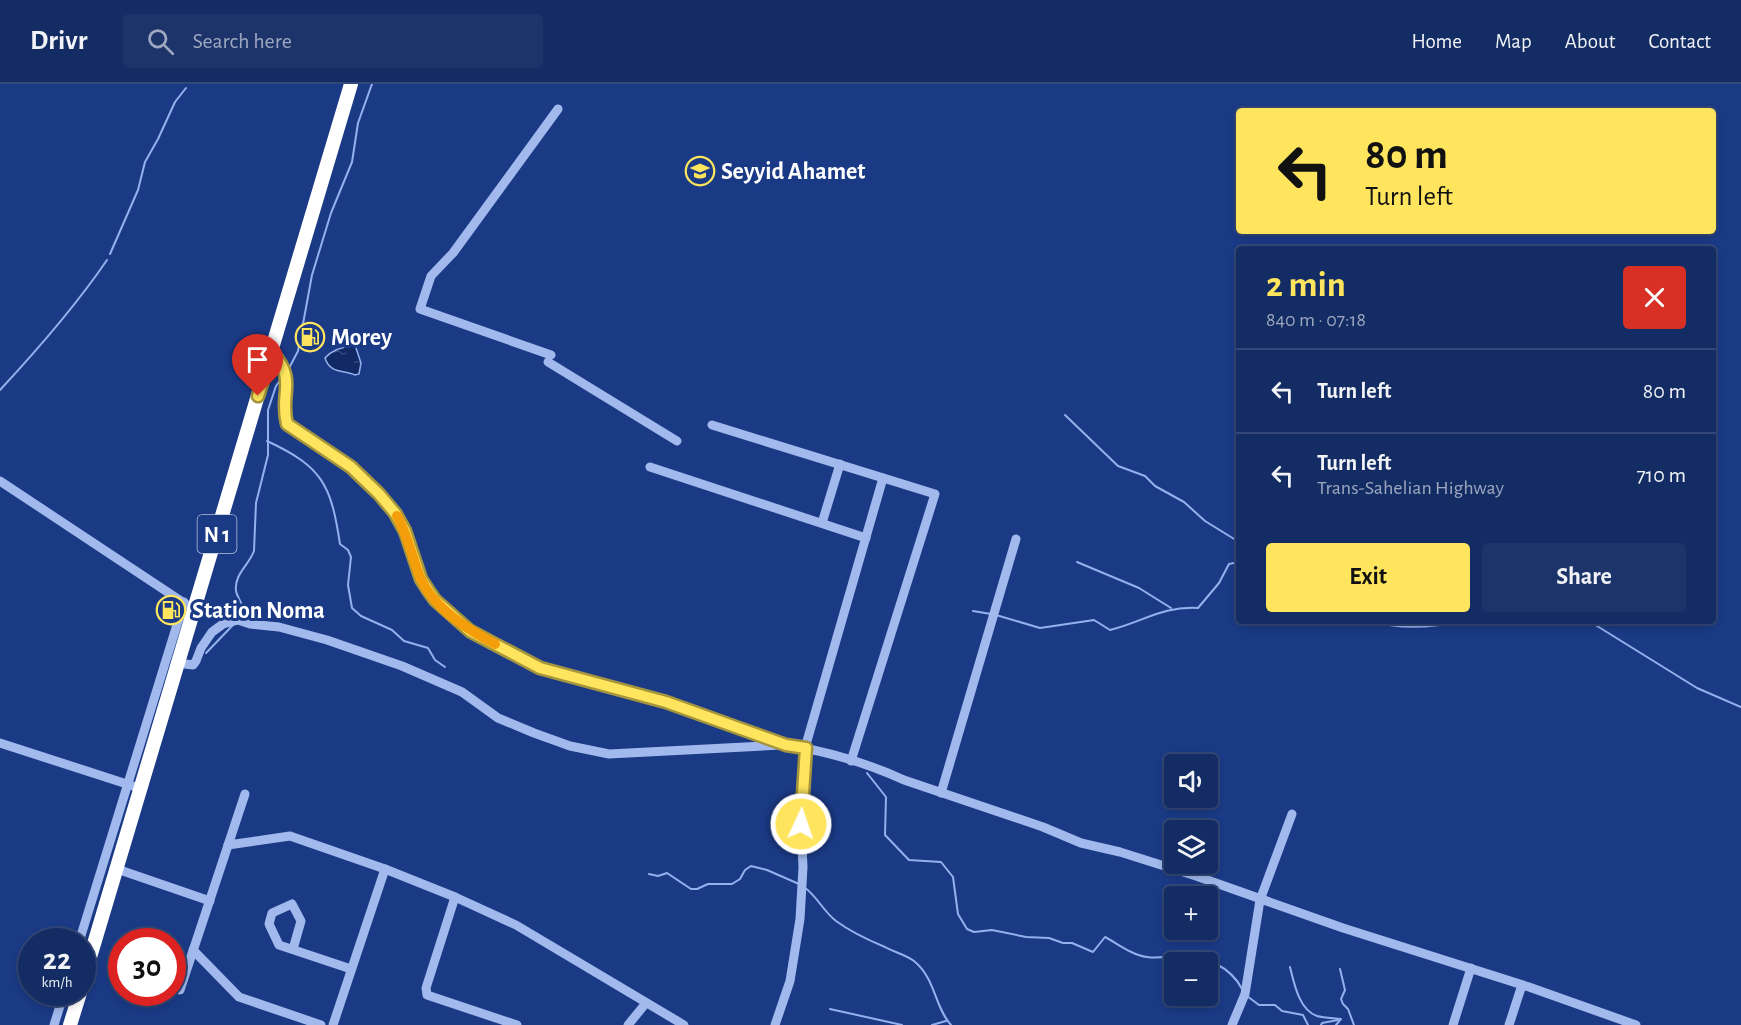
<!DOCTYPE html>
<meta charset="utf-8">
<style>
:root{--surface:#142c64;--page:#1d346a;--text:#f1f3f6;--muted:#9da7bf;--line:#334878;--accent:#fee55d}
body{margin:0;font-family:"Alegreya Sans",sans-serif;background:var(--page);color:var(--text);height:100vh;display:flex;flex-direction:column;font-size:22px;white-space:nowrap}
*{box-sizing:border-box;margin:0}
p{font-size:20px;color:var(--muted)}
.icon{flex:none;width:33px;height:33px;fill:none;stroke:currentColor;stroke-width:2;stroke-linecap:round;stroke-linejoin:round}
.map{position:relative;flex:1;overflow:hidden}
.panel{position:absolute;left:1236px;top:162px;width:480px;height:378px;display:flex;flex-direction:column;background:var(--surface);border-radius:6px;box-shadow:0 3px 9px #0003,0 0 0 2px var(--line)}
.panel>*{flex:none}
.top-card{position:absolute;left:1236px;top:24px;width:480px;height:126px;border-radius:6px;box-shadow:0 3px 9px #0003,0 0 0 2px var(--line);background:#fee55d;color:#111;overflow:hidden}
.buttons{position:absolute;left:1164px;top:670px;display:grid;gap:12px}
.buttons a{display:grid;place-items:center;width:54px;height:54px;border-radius:6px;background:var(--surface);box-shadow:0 3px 9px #0003,0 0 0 2px var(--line);font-size:30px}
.speed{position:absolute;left:18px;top:844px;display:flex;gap:12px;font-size:30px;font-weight:700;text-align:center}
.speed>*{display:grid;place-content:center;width:78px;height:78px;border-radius:50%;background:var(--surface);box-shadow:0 3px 9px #0003,0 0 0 2px var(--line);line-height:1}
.speed small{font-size:15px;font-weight:400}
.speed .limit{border:9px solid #d22;background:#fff;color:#111}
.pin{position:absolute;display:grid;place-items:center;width:51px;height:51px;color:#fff;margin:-62px -26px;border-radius:50% 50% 50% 0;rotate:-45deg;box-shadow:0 0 6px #0007}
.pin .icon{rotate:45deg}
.me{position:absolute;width:66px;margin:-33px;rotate:3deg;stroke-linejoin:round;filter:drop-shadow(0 0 4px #0008)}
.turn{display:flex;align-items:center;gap:21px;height:126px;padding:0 30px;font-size:27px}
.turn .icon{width:78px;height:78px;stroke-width:2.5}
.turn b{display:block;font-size:42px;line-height:51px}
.round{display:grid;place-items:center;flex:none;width:63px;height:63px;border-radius:6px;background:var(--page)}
.head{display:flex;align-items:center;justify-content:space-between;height:102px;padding:0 30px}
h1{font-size:36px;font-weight:700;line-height:45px;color:var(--accent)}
.action{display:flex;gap:12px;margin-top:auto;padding:12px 30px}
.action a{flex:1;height:69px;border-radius:6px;background:var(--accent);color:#111;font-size:24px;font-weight:700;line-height:69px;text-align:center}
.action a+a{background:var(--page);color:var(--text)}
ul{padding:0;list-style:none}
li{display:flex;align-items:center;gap:18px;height:84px;padding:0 30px;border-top:2px solid var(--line)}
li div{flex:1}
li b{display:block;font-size:22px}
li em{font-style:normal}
header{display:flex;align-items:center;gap:36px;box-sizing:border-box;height:84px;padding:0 30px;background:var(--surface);border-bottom:2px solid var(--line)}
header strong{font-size:28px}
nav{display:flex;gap:33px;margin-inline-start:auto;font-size:21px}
.search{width:420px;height:54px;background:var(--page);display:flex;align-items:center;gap:15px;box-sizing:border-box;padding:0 21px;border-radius:6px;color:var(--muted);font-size:22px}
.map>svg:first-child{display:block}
.water{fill:url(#water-ripples);stroke:#94b1ee;stroke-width:1.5}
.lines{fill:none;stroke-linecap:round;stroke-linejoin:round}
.stream{stroke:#94b1ee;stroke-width:2}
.minor{stroke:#a1b9ec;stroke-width:9}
.highway{stroke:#fff;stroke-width:14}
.route-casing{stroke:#a5953c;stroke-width:15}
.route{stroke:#fee55d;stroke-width:10}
.slow{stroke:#f59e0b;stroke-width:10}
.labels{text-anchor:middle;stroke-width:6;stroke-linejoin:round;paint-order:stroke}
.shield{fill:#1a3a86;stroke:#bac4db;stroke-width:1.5}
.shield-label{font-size:22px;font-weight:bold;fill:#fff}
.poi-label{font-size:24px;font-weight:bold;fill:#fff;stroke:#1a3a86;text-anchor:start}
</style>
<header>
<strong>Drivr</strong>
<div class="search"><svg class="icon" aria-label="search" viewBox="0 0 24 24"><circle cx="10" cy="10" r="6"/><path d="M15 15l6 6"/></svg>Search here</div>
<nav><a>Home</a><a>Map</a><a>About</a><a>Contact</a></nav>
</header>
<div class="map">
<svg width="1741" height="941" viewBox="0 0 1741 941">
<defs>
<pattern id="water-ripples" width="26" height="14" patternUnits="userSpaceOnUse" patternTransform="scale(1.5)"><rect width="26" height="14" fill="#112964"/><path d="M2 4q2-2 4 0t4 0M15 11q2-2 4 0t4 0" fill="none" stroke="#35497b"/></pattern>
</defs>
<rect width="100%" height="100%" fill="#1a3a86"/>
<path class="water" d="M355 261 361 279 359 290 355 291C344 286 330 290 325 274 334 264 344 264 355 261Z"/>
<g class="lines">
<g class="stream">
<polyline points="110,170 138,106 145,78 158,55 175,18 186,4"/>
<polyline points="287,288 298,267 312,191 331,129 352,78 358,39 372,0"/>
<path d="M0 306C39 264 75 223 107 176"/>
<polyline points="1065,331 1118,382 1145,392 1155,402 1184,418 1205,437 1239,458"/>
<path d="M267 357C323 383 331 401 340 460L348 466 351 473 348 501 352 524 361 532 392 546 404 557 428 564 435 576 445 583"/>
<polyline points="1077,478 1139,504 1171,524"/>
<polyline points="973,527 991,530"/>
<path d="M996 531 1040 544 1094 536 1110 546C1143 538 1162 522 1198 524L1219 499 1229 480 1239 478"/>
<path d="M239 534 243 525C242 518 237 513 236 507 234 490 249 481 254 467L256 419 268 371V326L276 302 282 294"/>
<path d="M1371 537C1400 546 1435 543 1465 537"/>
<polyline points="1589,537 1697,604 1741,623"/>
<polyline points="206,569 233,541"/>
<path d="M867 689 886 713 885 751 909 776 941 778 953 793 958 830 967 845 974 848 992 846 1026 853 1049 854 1063 859H1072L1093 868 1105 853C1118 860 1132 871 1147 873 1158 875 1168 872 1179 872 1203 870 1231 883 1242 905"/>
<polyline points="649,790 658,792 667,789 691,805 697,805 708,800 732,800 740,795 745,786 751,782 767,786 799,800"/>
<path d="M804 803C817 812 823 827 836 837 851 848 868 856 885 863 894 868 906 871 914 877 936 895 934 922 951 941"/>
<path d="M1290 883C1294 899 1299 926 1317 932 1325 934 1334 934 1341 935L1336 941"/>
<polyline points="1340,885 1345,906 1341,915 1343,920 1348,925 1354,941"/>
<polyline points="1247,912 1259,921 1275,921 1282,927 1303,931 1308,941"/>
<polyline points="830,925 902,941"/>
<polyline points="932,941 946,937"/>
<polyline points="1321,941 1322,939 1338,936"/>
</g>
<g class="minor">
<path d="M271 268C298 297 279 310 287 340L351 383 379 410 395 429 405 447 421 495 435 517 470 547 540 584 666 618 786 661C825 667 867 679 904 696L1043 743 1081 759 1120 768 1196 792 1343 844 1529 903 1636 941"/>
<polyline points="551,271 420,225 431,192 453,169 558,25"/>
<polyline points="548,278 677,357"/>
<polyline points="712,341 935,410 851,677"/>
<polyline points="650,383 866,454"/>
<polyline points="0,397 187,521"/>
<polyline points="822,439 840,380"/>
<polyline points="178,579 193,581 196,577 201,564 212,548 223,540 238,536 250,540 279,543 327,556 402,582 462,608 498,634 534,649 570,662 609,670 781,661"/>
<polyline points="0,659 133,702"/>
<polyline points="941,709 1016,455"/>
<polyline points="228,761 290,752 385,785 455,813 516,841 684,941"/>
<polyline points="117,785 210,817"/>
<polyline points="455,813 426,904 427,911 517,941"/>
<polyline points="79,858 184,518"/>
<polyline points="293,865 301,837 292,820 272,829 269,840 279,861 351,885"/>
<polyline points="193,866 239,913 321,941"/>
<polyline points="180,906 245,710"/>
<polyline points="54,941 64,909"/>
<polyline points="333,941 385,785"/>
<polyline points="628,941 646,919"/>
<polyline points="775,941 790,897 800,835 803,783 801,740 805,664 883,394"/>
<polyline points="1232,941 1245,910 1260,816 1292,730"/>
<polyline points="1453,941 1471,884"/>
<polyline points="1509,941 1522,901"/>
</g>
<g class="highway">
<polyline points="82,900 351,0"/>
<polyline points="70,941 80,909"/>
</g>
</g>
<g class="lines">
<g class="route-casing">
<path id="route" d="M258 312 272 268C298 297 279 309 287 340L351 383 379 410 395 429 405 447 421 495 428 506 435 516 470 547 540 584 666 618 786 661 806 664 801 740"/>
</g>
<use href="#route" class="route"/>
<path class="slow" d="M397 432C408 452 412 473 420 493 433 524 467 545 495 560"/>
</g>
<defs>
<g id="school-ring" transform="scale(1.5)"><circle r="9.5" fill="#1a3a86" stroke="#fee55d" stroke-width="1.5"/><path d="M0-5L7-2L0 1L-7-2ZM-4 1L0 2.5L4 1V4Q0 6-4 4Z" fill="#fee55d"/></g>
<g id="fuel-ring" transform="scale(1.5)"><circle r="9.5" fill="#1a3a86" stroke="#fee55d" stroke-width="1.5"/><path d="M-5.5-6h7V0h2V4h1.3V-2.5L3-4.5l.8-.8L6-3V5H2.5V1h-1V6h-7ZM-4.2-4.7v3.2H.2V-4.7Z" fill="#fee55d"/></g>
</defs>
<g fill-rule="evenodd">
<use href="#school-ring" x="700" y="87"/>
<use href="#fuel-ring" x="310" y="253"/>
<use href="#fuel-ring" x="171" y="526"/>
</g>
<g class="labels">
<rect class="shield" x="197.5" y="431" width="39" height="38" rx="4.5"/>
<g class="shield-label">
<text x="217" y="458">N 1</text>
</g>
<g class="poi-label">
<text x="721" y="95">Seyyid Ahamet</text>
<text x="331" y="261">Morey</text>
<text x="192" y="534">Station Noma</text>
</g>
</g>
</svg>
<div class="buttons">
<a><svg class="icon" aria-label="sound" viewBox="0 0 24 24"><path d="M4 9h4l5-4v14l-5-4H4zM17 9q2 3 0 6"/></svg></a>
<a><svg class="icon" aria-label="layers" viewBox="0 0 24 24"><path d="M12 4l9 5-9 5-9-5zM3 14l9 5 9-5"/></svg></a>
<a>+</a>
<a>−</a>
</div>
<div class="speed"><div>22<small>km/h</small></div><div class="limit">30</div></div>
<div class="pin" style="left:258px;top:312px;background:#d93025"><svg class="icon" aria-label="arrive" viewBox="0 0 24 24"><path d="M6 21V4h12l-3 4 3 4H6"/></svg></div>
<svg class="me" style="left:801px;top:740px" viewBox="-20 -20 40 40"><circle r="17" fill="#fee55d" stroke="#fff" stroke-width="3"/><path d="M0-11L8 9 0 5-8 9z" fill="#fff"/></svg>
<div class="top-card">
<div class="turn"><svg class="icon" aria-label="left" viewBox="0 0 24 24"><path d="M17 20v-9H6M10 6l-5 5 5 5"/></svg><div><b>80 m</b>Turn left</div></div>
</div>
<section class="panel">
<div class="head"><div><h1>2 min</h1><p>840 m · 07:18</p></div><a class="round" style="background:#d93025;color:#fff"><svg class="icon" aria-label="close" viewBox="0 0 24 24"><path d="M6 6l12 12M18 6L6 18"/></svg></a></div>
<ul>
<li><svg class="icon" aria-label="left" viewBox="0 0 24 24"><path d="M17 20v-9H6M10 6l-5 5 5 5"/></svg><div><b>Turn left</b></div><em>80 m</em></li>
<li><svg class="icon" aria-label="left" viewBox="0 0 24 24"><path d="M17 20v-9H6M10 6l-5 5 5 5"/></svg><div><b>Turn left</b><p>Trans-Sahelian Highway</p></div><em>710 m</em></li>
</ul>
<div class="action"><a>Exit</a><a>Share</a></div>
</section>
</div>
